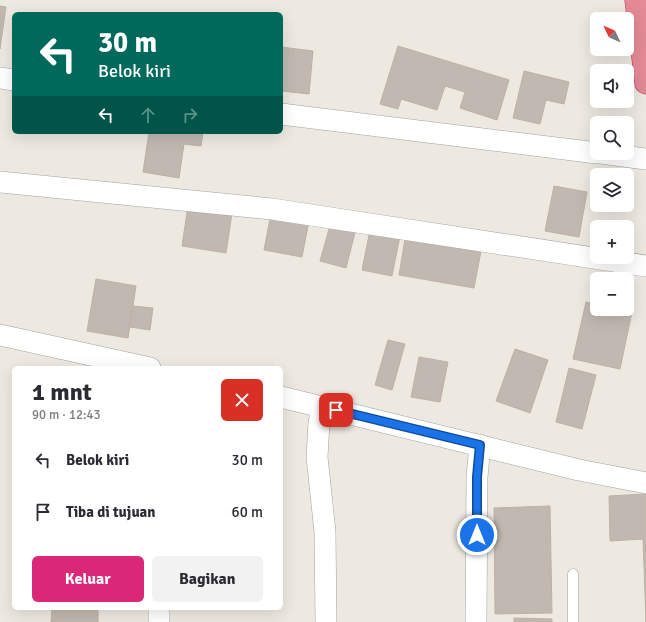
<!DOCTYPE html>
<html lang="id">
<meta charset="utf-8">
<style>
:root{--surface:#fff;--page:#f2f2f3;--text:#2b2b33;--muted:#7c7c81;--accent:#db2777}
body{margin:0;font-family:Signika,sans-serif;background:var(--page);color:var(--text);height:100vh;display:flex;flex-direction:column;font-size:15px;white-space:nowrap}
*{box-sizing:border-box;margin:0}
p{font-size:13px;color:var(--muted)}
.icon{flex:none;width:22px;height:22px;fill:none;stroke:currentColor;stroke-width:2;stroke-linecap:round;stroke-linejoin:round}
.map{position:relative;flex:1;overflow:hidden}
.sheet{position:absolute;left:12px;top:366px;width:271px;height:244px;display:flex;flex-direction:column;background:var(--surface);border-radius:6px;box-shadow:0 4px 16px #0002}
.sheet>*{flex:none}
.banner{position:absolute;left:12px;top:12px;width:271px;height:122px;border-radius:6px;box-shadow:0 4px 16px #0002;background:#00695c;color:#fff;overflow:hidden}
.needle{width:26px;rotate:314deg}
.buttons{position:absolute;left:590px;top:12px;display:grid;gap:8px}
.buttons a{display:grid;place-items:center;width:44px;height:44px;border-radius:6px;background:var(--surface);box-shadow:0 4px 16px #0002;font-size:20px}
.pin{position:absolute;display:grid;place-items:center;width:34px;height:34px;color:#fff;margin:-17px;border-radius:8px;box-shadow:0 2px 6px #0006}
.me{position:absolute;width:44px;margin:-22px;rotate:0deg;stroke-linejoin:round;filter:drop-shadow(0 0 3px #0008)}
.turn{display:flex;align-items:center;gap:14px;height:84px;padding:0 20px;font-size:18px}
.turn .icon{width:52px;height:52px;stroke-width:2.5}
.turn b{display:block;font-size:28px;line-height:34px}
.lanes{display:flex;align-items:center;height:38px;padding:0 20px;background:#0003;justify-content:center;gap:20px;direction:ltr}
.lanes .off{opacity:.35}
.round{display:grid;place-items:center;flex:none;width:42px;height:42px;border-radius:6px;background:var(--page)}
.head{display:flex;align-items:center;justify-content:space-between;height:68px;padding:0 20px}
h1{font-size:24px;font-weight:700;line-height:30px}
.action{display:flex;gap:8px;margin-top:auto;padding:8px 20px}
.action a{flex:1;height:46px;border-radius:6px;background:var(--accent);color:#fff;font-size:16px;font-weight:700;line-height:46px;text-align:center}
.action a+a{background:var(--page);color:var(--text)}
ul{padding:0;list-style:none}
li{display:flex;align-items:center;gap:12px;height:52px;padding:0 20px}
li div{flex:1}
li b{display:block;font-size:15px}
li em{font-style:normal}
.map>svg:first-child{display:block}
.building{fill:#c1b8b1;stroke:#beb1a4}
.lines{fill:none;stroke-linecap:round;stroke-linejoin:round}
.lane-casing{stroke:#a2a2a2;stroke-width:11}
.street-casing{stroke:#a2a2a2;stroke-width:22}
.highway-casing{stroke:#cf2957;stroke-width:23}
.lane{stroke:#fff;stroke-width:10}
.street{stroke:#fff;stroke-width:21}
.highway{stroke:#e28a95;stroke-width:22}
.route-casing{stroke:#114b97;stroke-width:10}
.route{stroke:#1a73e8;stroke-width:7}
</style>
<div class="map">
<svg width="646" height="622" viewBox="0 0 646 622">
<rect width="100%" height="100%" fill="#ede9e1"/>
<g class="building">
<polygon points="0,6 6,7 0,49"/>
<polygon points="398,46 509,80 497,120 460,108 465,92 445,86 437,110 401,99 398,109 380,104"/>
<polygon points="281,47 313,51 309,94 281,91"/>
<polygon points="524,71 569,82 564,104 546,100 540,124 513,118"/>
<polygon points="149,132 203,132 201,146 184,144 179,178 143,172"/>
<polygon points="554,186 587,192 579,237 545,231"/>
<polygon points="188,206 232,213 226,253 182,246"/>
<polygon points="271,213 309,221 302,257 264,250"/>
<polygon points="331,222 356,229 346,268 320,261"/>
<polygon points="370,230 400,236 392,276 362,270"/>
<polygon points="406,233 482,246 474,288 399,275"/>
<polygon points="96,279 136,286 128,338 87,331"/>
<polygon points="586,302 597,304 597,309 619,309 632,312 620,369 573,359"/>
<polygon points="133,306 153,308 150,330 130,327"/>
<polygon points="388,340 405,344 392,390 375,385"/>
<polygon points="515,349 548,360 530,413 496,401"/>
<polygon points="419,357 448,362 440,402 411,397"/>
<polygon points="569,368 596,375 582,429 556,422"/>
<polygon points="646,494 646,622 643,539 610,541 609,496"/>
<polygon points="550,506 552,613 495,614 494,508"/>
<polygon points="52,608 98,608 98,622 51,622"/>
<polygon points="514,618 552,619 552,622 514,622"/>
</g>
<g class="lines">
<g class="lane-casing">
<polyline id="lane" points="573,574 573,622"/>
</g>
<g class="street-casing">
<g id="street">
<polyline points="0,78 14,80"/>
<polyline points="281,114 597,153"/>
<polyline points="601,153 646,159"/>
<polyline points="0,182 272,209 646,266"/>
<polyline points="0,335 150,368"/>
<polyline points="281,397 579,470 646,483"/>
<polyline points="322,406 319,423 317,457 325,532 326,622"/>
<polyline points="159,608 159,622"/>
<polyline points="476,622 477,477 480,445"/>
</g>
</g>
<g class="highway-casing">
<polyline id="highway" points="636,0 646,83"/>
</g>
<use href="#lane" class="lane"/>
<use href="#street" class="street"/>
<use href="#highway" class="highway"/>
</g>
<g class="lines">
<g class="route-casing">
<polyline id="route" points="336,410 480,445 477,477 477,535"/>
</g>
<use href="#route" class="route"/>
</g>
</svg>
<div class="buttons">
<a><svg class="needle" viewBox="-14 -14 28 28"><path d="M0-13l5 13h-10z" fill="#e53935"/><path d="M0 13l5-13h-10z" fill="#7c7c81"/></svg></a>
<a><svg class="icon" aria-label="sound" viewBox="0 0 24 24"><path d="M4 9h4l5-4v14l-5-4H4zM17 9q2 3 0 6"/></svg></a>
<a><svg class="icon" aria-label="search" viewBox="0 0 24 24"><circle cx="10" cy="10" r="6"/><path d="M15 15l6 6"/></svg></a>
<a><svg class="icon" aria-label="layers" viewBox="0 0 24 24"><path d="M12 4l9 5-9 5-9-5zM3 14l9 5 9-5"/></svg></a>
<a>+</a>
<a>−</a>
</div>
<div class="pin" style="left:336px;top:410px;background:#d93025"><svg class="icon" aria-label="arrive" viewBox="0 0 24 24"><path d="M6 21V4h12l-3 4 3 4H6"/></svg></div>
<svg class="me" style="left:477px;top:535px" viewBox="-20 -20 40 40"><circle r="17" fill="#1a73e8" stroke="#fff" stroke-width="3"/><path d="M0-11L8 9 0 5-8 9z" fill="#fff"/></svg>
<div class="banner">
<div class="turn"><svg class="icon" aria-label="left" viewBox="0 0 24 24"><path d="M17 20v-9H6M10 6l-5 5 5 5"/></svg><div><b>30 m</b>Belok kiri</div></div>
<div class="lanes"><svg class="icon" aria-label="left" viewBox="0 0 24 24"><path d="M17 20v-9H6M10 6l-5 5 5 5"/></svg><svg class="icon off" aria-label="ahead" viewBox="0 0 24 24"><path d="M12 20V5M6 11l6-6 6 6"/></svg><svg class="icon off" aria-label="right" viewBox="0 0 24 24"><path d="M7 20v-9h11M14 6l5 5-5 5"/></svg></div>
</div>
<section class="sheet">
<div class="head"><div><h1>1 mnt</h1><p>90 m · 12:43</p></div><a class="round" style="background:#d93025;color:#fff"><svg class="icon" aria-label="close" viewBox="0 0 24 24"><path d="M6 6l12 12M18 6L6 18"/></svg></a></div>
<ul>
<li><svg class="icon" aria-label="left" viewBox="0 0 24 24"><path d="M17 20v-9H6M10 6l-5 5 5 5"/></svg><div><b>Belok kiri</b></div><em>30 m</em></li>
<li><svg class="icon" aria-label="arrive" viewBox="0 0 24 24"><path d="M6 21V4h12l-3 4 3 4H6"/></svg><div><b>Tiba di tujuan</b></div><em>60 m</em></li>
</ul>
<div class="action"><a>Keluar</a><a>Bagikan</a></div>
</section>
</div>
